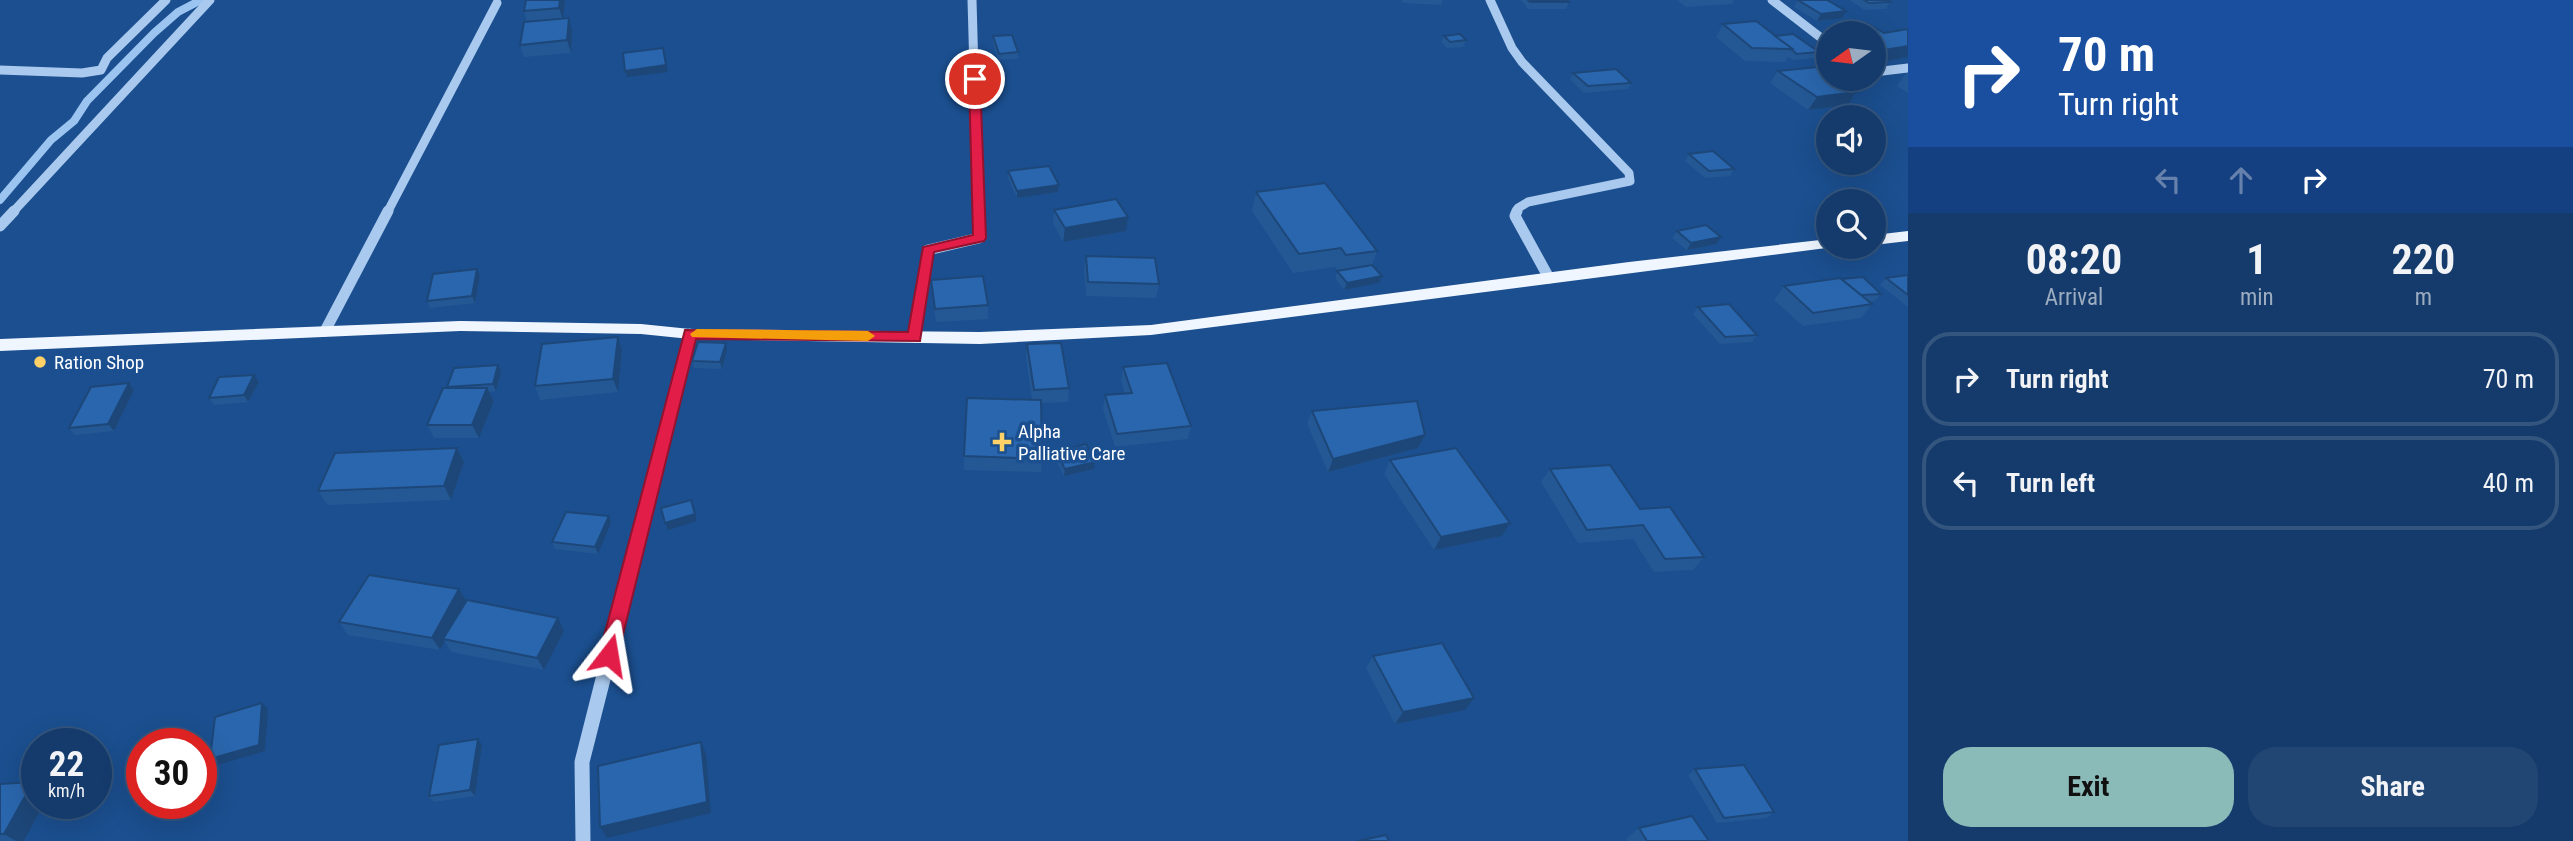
<!DOCTYPE html>
<style>
:root{--surface:#143b6b;--page:#214673;--text:#f1f3f6;--muted:#9dadc1;--line:#33557e;--accent:#8bbbb9}
body{margin:0;font-family:"Roboto Condensed",sans-serif;background:var(--page);color:var(--text);height:100vh;display:flex;flex-direction:column;font-size:26px;white-space:nowrap}
*{box-sizing:border-box;margin:0}
p{font-size:23px;color:var(--muted)}
.icon{flex:none;width:38px;height:38px;fill:none;stroke:currentColor;stroke-width:2;stroke-linecap:round;stroke-linejoin:round}
.map{position:relative;flex:1;overflow:hidden}
.drawer{display:flex;flex-direction:column;background:var(--surface);width:665px}
.drawer>*{flex:none}
.banner{background:#1a4fa0;color:#fff;overflow:hidden}
.needle{width:46px;rotate:256deg}
.buttons{position:absolute;left:1816px;top:21px;display:grid;gap:14px}
.buttons a{display:grid;place-items:center;width:70px;height:70px;border-radius:50%;background:var(--surface);box-shadow:0 7px 28px #0002,0 0 0 2px var(--line);font-size:35px}
.speed{position:absolute;left:21px;top:728px;display:flex;gap:14px;font-size:35px;font-weight:700;text-align:center}
.speed>*{display:grid;place-content:center;width:91px;height:91px;border-radius:50%;background:var(--surface);box-shadow:0 7px 28px #0002,0 0 0 2px var(--line);line-height:1}
.speed small{font-size:18px;font-weight:400}
.speed .limit{border:10px solid #d22;background:#fff;color:#111}
.pin{position:absolute;display:grid;place-items:center;width:60px;height:60px;color:#fff;margin:-30px;border:4px solid #fff;border-radius:50%;box-shadow:0 2px 7px #0007}
.me{position:absolute;width:77px;margin:-38px;rotate:14deg;stroke-linejoin:round;filter:drop-shadow(0 0 5px #0008)}
.turn{display:flex;align-items:center;gap:24px;height:147px;padding:0 35px;font-size:32px}
.turn .icon{width:91px;height:91px;stroke-width:2.5}
.turn b{display:block;font-size:49px;line-height:60px}
.lanes{display:flex;align-items:center;height:66px;padding:0 35px;background:#0003;justify-content:center;gap:35px;direction:ltr}
.lanes .off{opacity:.35}
.eta{display:flex;justify-content:space-evenly;align-items:center;height:119px;text-align:center}
.eta b{font-size:42px;font-weight:700;line-height:49px}
.primary-button{display:flex;gap:14px;margin-top:auto;padding:14px 35px}
.primary-button a{flex:1;height:80px;border-radius:28px;background:var(--accent);color:#111;font-size:28px;font-weight:700;line-height:80px;text-align:center}
.primary-button a+a{background:var(--page);color:var(--text)}
ul{padding:0;list-style:none}
li{display:flex;align-items:center;gap:21px;height:94px;margin:0 14px 10px;padding:0 21px;border:4px solid var(--line);border-radius:28px}
li div{flex:1}
li b{display:block;font-size:26px}
li em{font-style:normal}
main{display:flex;flex:1;min-height:0}
.map>svg:first-child{display:block}
.lines{fill:none;stroke-linecap:round;stroke-linejoin:round}
.stream{stroke:#9cc4f0;stroke-width:8}
.minor-far2{stroke:#a9c9ee;stroke-width:9}
.minor-far1{stroke:#a9c9ee;stroke-width:11}
.minor{stroke:#a9c9ee;stroke-width:15}
.major{fill:#f0f6ff;fill-rule:evenodd}
.wall{fill:#245895}
.shaded-wall{fill:#1d4779}
.building{fill:#2a66ad;stroke:#1d4779;stroke-width:2}
.route{fill:#e11d48;stroke:#92132f;stroke-width:2}
.slow{fill:#f59e0b}
.poi-dot{fill:#ffd166;stroke:#1b4f8f;stroke-width:2.5}
.labels{text-anchor:middle;stroke-width:7;stroke-linejoin:round;paint-order:stroke}
.poi-label{font-size:19px;fill:#fff;stroke:#1b4f8f;text-anchor:start}
</style>
<main>
<div class="map">
<svg width="1908" height="841" viewBox="0 0 1908 841">
<rect width="100%" height="100%" fill="#1b4f8f"/>
<g class="lines">
<polyline class="stream" points="0,200 51,140 74,121 87,101 154,33 178,12 201,0"/>
<g class="minor-far2">
<polyline points="972,0 978,213"/>
<polyline points="1490,0 1512,48 1522,62 1629,173 1630,181 1528,202 1518,208 1516,213"/>
<polyline points="1772,0 1829,44"/>
<polyline points="0,70 82,73 101,70 107,58 166,0"/>
<polyline points="1874,72 1908,68"/>
<polyline points="12,213 210,0"/>
<polyline points="387,213 497,3"/>
</g>
<g class="minor-far1">
<polyline points="1517,211 1515,216 1549,278"/>
<polyline points="0,226 14,211"/>
<polyline points="325,331 388,211"/>
<polyline points="915,337 928,250 979,238 978,211"/>
<polyline points="651,487 690,334"/>
</g>
<polyline class="minor" points="583,841 582,762 652,486"/>
<g class="major">
<polygon points="1908,231 1908,241 1874,245 1874,235"/>
<polygon points="1829,239 1829,247 1834,247 1151,335 980,344 690,339 641,334 460,331 0,351 0,339 460,321 641,324 690,329 980,332 1151,325 1629,262"/>
</g>
</g>
<g class="wall">
<polygon points="565,0 563,19 572,31 571,53 524,57 520,45 527,22 524,11"/>
<polygon points="1402,0 1443,0 1441,5 1403,3"/>
<polygon points="1521,0 1567,0 1569,2 1566,9 1528,9"/>
<polygon points="1677,0 1734,0 1732,4 1686,7"/>
<polygon points="1798,0 1846,11 1842,18 1817,21 1794,7"/>
<polygon points="1850,0 1887,0 1890,2 1886,9 1864,10"/>
<polygon points="1723,24 1775,36 1819,52 1815,58 1793,60 1788,57 1785,62 1745,61 1716,37"/>
<polygon points="1839,28 1884,33 1908,57 1874,63 1874,33 1835,33"/>
<polygon points="993,36 1018,52 1018,59 998,60 993,43"/>
<polygon points="1444,36 1466,40 1463,47 1447,48 1441,42"/>
<polygon points="1778,71 1856,92 1848,105 1808,110 1770,83"/>
<polygon points="1573,73 1631,83 1628,89 1584,93 1570,79"/>
<polygon points="1906,73 1908,73 1908,93 1897,86"/>
<polygon points="1689,154 1734,169 1730,176 1705,178 1685,161"/>
<polygon points="1008,171 1059,185 1058,192 1017,198 1008,178"/>
<polygon points="1256,192 1377,251 1372,265 1382,276 1379,283 1344,290 1335,278 1338,271 1335,267 1293,273 1252,211"/>
<polygon points="1054,210 1126,231 1063,242 1053,223"/>
<polygon points="1677,231 1721,237 1717,244 1687,250 1672,238"/>
<polygon points="1086,256 1159,284 1156,298 1086,296 1084,269"/>
<polygon points="477,269 480,276 475,303 430,308 427,301"/>
<polygon points="1908,275 1908,307 1880,285 1886,278"/>
<polygon points="931,280 988,305 988,319 936,322 932,294"/>
<polygon points="1784,286 1881,294 1875,301 1868,301 1872,304 1861,318 1803,326 1774,300"/>
<polygon points="1698,307 1757,335 1752,342 1720,344 1693,314"/>
<polygon points="618,337 622,350 618,392 540,400 535,386"/>
<polygon points="1027,344 1069,388 1068,402 1042,403 1042,459 1041,472 964,470 964,456 1032,400 1026,357"/>
<polygon points="727,350 722,369 694,368 692,361"/>
<polygon points="498,365 501,372 496,391 489,392 494,401 479,438 434,438 427,425 447,388"/>
<polygon points="1123,367 1191,426 1188,439 1115,447 1103,409 1105,395 1125,393 1121,381"/>
<polygon points="254,375 259,382 248,402 214,405 209,398"/>
<polygon points="129,383 134,390 114,431 75,435 69,428"/>
<polygon points="1312,411 1425,435 1418,448 1328,472 1307,424"/>
<polygon points="457,448 464,462 451,500 328,505 318,491"/>
<polygon points="1056,452 1094,469 1064,476 1055,459"/>
<polygon points="1390,460 1502,536 1434,550 1384,474"/>
<polygon points="1550,469 1704,557 1693,570 1654,572 1633,539 1578,543 1541,482"/>
<polygon points="609,516 611,523 598,554 555,549 552,542"/>
<polygon points="466,601 564,631 544,670 451,652 445,642 440,650 348,635 339,622"/>
<polygon points="1373,656 1465,710 1395,724 1366,668"/>
<polygon points="482,745 475,796 434,802 429,796"/>
<polygon points="1695,769 1774,812 1767,818 1717,823 1688,775"/>
<polygon points="33,782 37,785 37,803 44,803 24,841 0,841 0,784"/>
<polygon points="1639,828 1709,841 1627,841 1626,839"/>
</g>
<g class="shaded-wall">
<polygon points="560,0 565,0 563,20 559,8"/>
<polygon points="1846,11 1842,18 1817,21 1821,14"/>
<polygon points="569,18 572,31 571,53 567,40"/>
<polygon points="1908,46 1908,57 1874,63 1874,57 1879,51"/>
<polygon points="663,48 668,72 627,77 625,71"/>
<polygon points="1856,92 1848,105 1808,110 1817,97"/>
<polygon points="1059,185 1058,192 1017,198 1017,191"/>
<polygon points="1128,217 1126,231 1063,242 1065,228"/>
<polygon points="1721,237 1717,244 1687,250 1691,243"/>
<polygon points="477,269 480,276 475,303 472,296"/>
<polygon points="1382,276 1379,283 1344,290 1347,283"/>
<polygon points="618,337 622,350 618,392 613,379"/>
<polygon points="726,343 727,350 722,369 720,362"/>
<polygon points="498,365 501,372 496,391 493,384"/>
<polygon points="254,375 259,382 248,402 244,395"/>
<polygon points="129,383 134,390 114,431 108,424"/>
<polygon points="487,388 494,401 479,438 472,425"/>
<polygon points="1425,435 1418,448 1328,472 1333,459"/>
<polygon points="457,448 464,462 451,500 444,486"/>
<polygon points="1095,462 1094,469 1064,476 1065,469"/>
<polygon points="691,500 697,521 668,530 665,523"/>
<polygon points="609,516 611,523 598,554 595,547"/>
<polygon points="1510,523 1502,536 1434,550 1441,537"/>
<polygon points="459,589 467,602 443,639 445,642 440,650 432,638"/>
<polygon points="558,618 564,631 544,670 537,658"/>
<polygon points="1474,698 1465,710 1395,724 1403,712"/>
<polygon points="262,703 268,709 265,751 217,765 210,759"/>
<polygon points="478,739 482,745 475,796 470,790"/>
<polygon points="701,742 706,754 711,813 607,838 600,827"/>
<polygon points="33,782 37,785 37,803 44,803 24,841 16,841 4,834"/>
</g>
<g class="building">
<polygon points="526,0 560,0 559,8 524,11"/>
<polygon points="1528,0 1567,0 1569,2 1530,2"/>
<polygon points="1798,0 1827,0 1846,11 1821,14"/>
<polygon points="1864,0 1887,0 1890,2 1869,3"/>
<polygon points="569,18 567,40 520,45 524,22"/>
<polygon points="1756,21 1793,49 1752,48 1723,24"/>
<polygon points="1867,23 1884,33 1908,29 1908,46 1879,51 1874,48 1874,33 1848,33 1839,28"/>
<polygon points="1460,34 1466,40 1450,42 1444,36"/>
<polygon points="1793,34 1819,52 1797,54 1792,50 1793,49 1775,36"/>
<polygon points="1012,35 1018,52 999,54 993,36"/>
<polygon points="663,48 666,65 625,71 623,53"/>
<polygon points="1818,67 1829,74 1829,79 1836,79 1856,92 1817,97 1778,71"/>
<polygon points="1616,69 1631,83 1588,86 1573,73"/>
<polygon points="1713,151 1734,169 1709,171 1689,154"/>
<polygon points="1049,166 1059,185 1017,191 1008,171"/>
<polygon points="1325,183 1377,251 1346,255 1341,248 1299,254 1256,192"/>
<polygon points="1116,199 1128,217 1065,228 1054,210"/>
<polygon points="1706,225 1721,237 1691,243 1677,231"/>
<polygon points="1086,256 1155,258 1159,284 1088,282"/>
<polygon points="1372,265 1382,276 1347,283 1337,271"/>
<polygon points="477,269 472,296 427,301 433,274"/>
<polygon points="1908,275 1908,295 1886,278"/>
<polygon points="983,276 988,305 935,309 931,280"/>
<polygon points="1863,277 1881,294 1861,295 1841,279"/>
<polygon points="1840,278 1872,304 1813,313 1784,286"/>
<polygon points="1729,304 1757,335 1725,337 1698,307"/>
<polygon points="618,337 613,379 535,386 542,344"/>
<polygon points="698,342 726,343 720,362 692,361"/>
<polygon points="1061,343 1069,388 1034,390 1027,344"/>
<polygon points="1167,363 1191,426 1117,434 1105,395 1132,393 1123,367"/>
<polygon points="498,365 493,384 447,387 454,368"/>
<polygon points="254,375 244,395 209,398 219,377"/>
<polygon points="129,383 108,424 69,428 91,387"/>
<polygon points="443,388 487,388 472,425 427,425"/>
<polygon points="967,398 1041,400 1042,459 964,456"/>
<polygon points="1417,401 1425,435 1333,459 1312,411"/>
<polygon points="1086,444 1095,462 1065,469 1056,452"/>
<polygon points="457,448 444,486 318,491 335,453"/>
<polygon points="1456,448 1510,523 1441,537 1390,460"/>
<polygon points="1610,465 1640,509 1670,507 1704,557 1665,559 1643,525 1587,530 1550,469"/>
<polygon points="691,500 695,514 665,523 661,508"/>
<polygon points="566,512 609,516 595,547 552,542"/>
<polygon points="369,575 459,589 432,638 339,622"/>
<polygon points="467,600 558,618 537,658 443,639"/>
<polygon points="1442,643 1474,698 1403,712 1373,656"/>
<polygon points="262,703 259,745 210,759 215,717"/>
<polygon points="478,739 470,790 429,796 439,745"/>
<polygon points="701,742 707,802 600,827 598,766"/>
<polygon points="1744,765 1774,812 1724,818 1695,769"/>
<polygon points="33,782 4,834 0,834 0,784"/>
<polygon points="1692,816 1709,841 1647,841 1639,828"/>
<polygon points="1386,835 1389,841 1358,841"/>
</g>
<polygon class="route" points="975,76 980,79 986,238 984,241 934,252 920,341 696,339 618,655 616,661 609,663 602,661 599,655 685,330 908,332 923,247 973,235 969,79"/>
<polygon class="slow" points="697,329 868,331 875,336 868,341 692,337 690,334"/>
<g class="poi-dot">
<circle cx="40" cy="362" r="7"/>
<path d="M998.5 431.5h7v7h7v7h-7v7h-7v-7h-7v-7h7z"/>
</g>
<g class="labels">
<g class="poi-label">
<text x="54" y="369">Ration Shop</text>
<text x="1018" y="438">Alpha<tspan x="1018" dy="22">Palliative Care</tspan></text>
</g>
</g>
</svg>
<div class="buttons">
<a><svg class="needle" viewBox="-14 -14 28 28"><path d="M0-13l5 13h-10z" fill="#e53935"/><path d="M0 13l5-13h-10z" fill="#9dadc1"/></svg></a>
<a><svg class="icon" aria-label="sound" viewBox="0 0 24 24"><path d="M4 9h4l5-4v14l-5-4H4zM17 9q2 3 0 6"/></svg></a>
<a><svg class="icon" aria-label="search" viewBox="0 0 24 24"><circle cx="10" cy="10" r="6"/><path d="M15 15l6 6"/></svg></a>
</div>
<div class="speed"><div>22<small>km/h</small></div><div class="limit">30</div></div>
<div class="pin" style="left:975px;top:79px;background:#d93025"><svg class="icon" aria-label="arrive" viewBox="0 0 24 24"><path d="M6 21V4h12l-3 4 3 4H6"/></svg></div>
<svg class="me" style="left:609px;top:655px" viewBox="-20 -20 40 40"><path d="M0-17L14 15 0 8-14 15z" fill="#e11d48" stroke="#fff" stroke-width="4"/></svg>
</div>
<section class="drawer">
<div class="banner">
<div class="turn"><svg class="icon" aria-label="right" viewBox="0 0 24 24"><path d="M7 20v-9h11M14 6l5 5-5 5"/></svg><div><b>70 m</b>Turn right</div></div>
<div class="lanes"><svg class="icon off" aria-label="left" viewBox="0 0 24 24"><path d="M17 20v-9H6M10 6l-5 5 5 5"/></svg><svg class="icon off" aria-label="ahead" viewBox="0 0 24 24"><path d="M12 20V5M6 11l6-6 6 6"/></svg><svg class="icon" aria-label="right" viewBox="0 0 24 24"><path d="M7 20v-9h11M14 6l5 5-5 5"/></svg></div>
</div>
<div class="eta">
<div><b>08:20</b><p>Arrival</p></div>
<div><b>1</b><p>min</p></div>
<div><b>220</b><p>m</p></div>
</div>
<ul>
<li><svg class="icon" aria-label="right" viewBox="0 0 24 24"><path d="M7 20v-9h11M14 6l5 5-5 5"/></svg><div><b>Turn right</b></div><em>70 m</em></li>
<li><svg class="icon" aria-label="left" viewBox="0 0 24 24"><path d="M17 20v-9H6M10 6l-5 5 5 5"/></svg><div><b>Turn left</b></div><em>40 m</em></li>
</ul>
<div class="primary-button"><a>Exit</a><a>Share</a></div>
</section>
</main>
